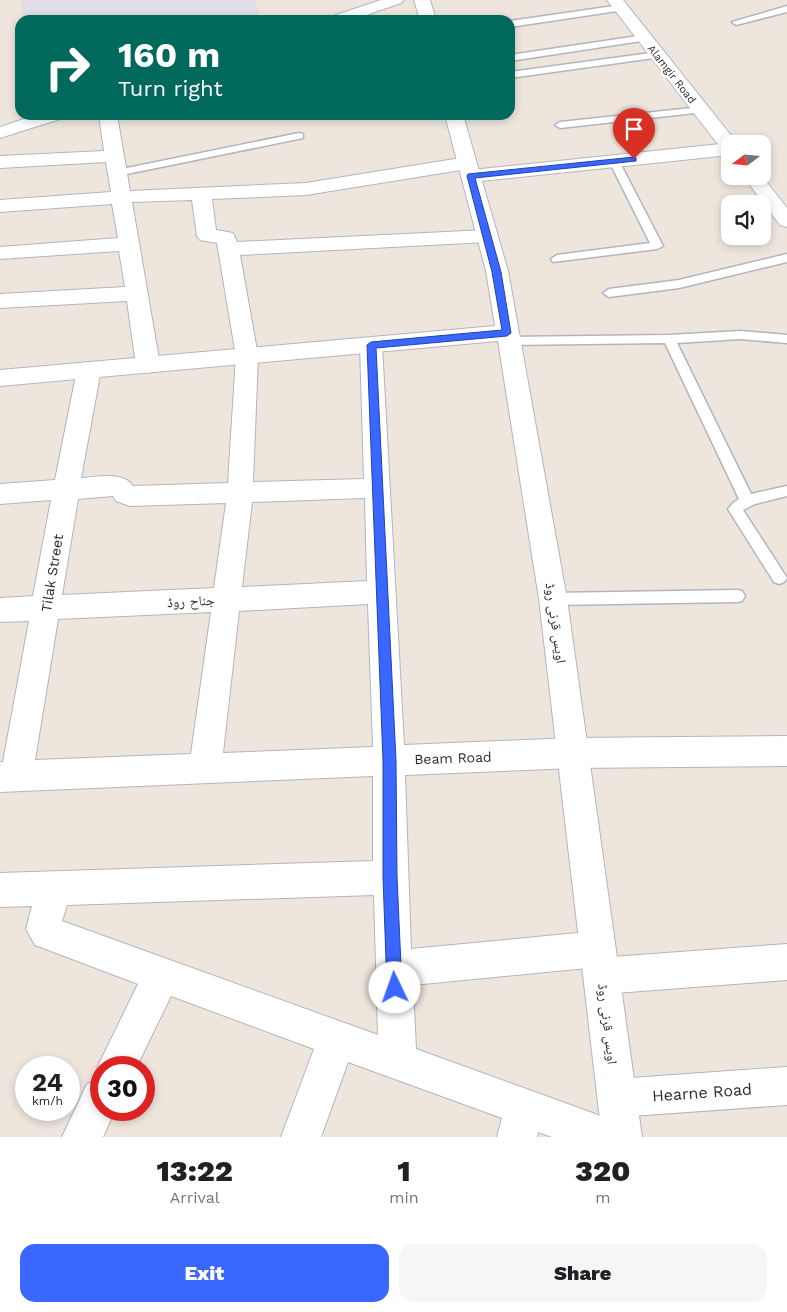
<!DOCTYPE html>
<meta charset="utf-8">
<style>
:root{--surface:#fff;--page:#f6f6f6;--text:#202124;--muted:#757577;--accent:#3967ff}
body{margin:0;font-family:"Work Sans","Noto Naskh Arabic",sans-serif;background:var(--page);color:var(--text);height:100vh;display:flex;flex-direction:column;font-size:19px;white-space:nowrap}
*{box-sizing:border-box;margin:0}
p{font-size:16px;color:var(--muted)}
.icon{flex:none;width:28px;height:28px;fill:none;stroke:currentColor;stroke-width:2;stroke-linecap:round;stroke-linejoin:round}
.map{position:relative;height:1137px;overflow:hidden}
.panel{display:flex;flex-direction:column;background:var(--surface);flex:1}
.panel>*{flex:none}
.guide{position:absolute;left:15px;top:15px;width:500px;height:105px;border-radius:15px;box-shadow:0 2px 8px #0003;background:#00695c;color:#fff;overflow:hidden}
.needle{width:32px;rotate:254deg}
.controls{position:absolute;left:721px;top:135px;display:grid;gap:10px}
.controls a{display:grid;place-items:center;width:50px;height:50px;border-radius:10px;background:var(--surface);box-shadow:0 2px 8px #0003;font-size:25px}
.speed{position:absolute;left:15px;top:1056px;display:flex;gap:10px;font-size:25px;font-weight:700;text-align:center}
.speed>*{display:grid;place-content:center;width:65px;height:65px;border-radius:50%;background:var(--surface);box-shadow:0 2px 8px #0003;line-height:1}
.speed small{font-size:12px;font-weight:400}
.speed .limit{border:8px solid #d22;background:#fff;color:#111}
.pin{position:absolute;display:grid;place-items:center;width:42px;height:42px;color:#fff;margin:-51px -21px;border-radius:50% 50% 50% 0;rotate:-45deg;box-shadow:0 0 5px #0007}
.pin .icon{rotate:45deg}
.me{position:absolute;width:55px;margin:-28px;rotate:357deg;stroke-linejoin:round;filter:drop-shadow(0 0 4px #0008)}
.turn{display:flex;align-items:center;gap:18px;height:105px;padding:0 20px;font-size:22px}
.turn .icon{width:65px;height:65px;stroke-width:2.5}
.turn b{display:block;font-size:35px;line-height:42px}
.eta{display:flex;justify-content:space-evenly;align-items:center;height:85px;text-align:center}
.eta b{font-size:30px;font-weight:800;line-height:35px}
.action{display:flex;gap:10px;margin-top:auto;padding:10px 20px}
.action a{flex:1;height:58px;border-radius:15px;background:var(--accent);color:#fff;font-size:20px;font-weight:800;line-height:58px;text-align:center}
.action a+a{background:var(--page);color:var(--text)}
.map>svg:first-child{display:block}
.industrial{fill:#e0dee6}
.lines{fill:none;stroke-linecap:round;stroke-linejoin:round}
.lane-casing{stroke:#b2b5c0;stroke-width:3}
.street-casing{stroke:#b2b5c0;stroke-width:2}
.secondary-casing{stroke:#b2b5c0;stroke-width:2}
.lane{fill:#fff;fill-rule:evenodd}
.street{fill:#fff;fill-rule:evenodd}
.secondary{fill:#fff;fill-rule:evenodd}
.route{fill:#3967ff;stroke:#2543a6}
.labels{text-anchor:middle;stroke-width:5;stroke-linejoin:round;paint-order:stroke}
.far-street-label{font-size:11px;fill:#2c2c2c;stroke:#fff}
.street-label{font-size:14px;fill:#2c2c2c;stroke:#fff}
.near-street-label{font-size:16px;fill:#2c2c2c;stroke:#fff}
</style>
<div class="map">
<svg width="787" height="1137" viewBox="0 0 787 1137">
<rect width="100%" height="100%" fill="#eee6dd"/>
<polygon class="industrial" points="21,0 254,0 262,20 23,20"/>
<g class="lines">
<g class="lane-casing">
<g id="lane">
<polygon points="621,5 625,8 624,10 510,27 510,21"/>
<polygon points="787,6 787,12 736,25 732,22"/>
<polygon points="645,35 649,38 648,40 510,61 510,55"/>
<polygon points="658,52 663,55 661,57 510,78 510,72"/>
<polygon points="701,107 704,108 704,112 560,128 555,125 560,122"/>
<polygon points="299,133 303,134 303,138 117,176 112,173 117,170"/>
<polygon points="614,158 619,161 663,246 657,249 553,262 551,259 557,255 650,243 609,161"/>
<polygon points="787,254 787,262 679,288 609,297 603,293 609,289 679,280"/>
<polygon points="740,331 787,335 787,343 740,339 677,343 751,494 787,486 787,496 755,504 743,510 787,578 784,582 779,584 774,582 728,509 734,502 739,499 665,343 508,345 502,341 508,337 669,335"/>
<polygon points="737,590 742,591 745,596 742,601 737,602 553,605 548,604 545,599 548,594 553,593"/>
</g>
</g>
<g class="street-casing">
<g id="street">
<path d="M99 115H117L130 191 306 183 467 157 474 159 476 163 474 167 467 169 306 195 212 199 216 230 233 233 237 242 487 230 494 232 497 236 494 240 487 242 240 255 258 356 253 482 364 479 360 345 363 340 371 337 379 340 382 345 404 745 573 738 787 736V766L573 768 405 775 411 949 598 931 611 936 616 949 612 957 787 944V980L602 994 589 989 584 976 587 968 413 985 416 1049 620 1123 626 1137H552L538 1132 537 1137H497L502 1118 348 1062 321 1137H281L314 1049 171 996 136 1068H101V1078L97 1068 138 984 35 945 26 929 32 906 0 907V873L373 861V776L0 792V762H3L29 621 0 622V598L33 596 51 500 0 504V484L55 480 77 370 81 364 89 362 97 364 101 370 81 478C97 477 123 471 133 486L228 483 236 356 217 243 200 240 197 236 192 200 132 202 160 365 156 371 148 373 140 371 136 365 127 301 0 308V294L125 287 119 251 0 259V247L118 238 112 204 0 212V200L111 192 106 162 0 168V156L104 151ZM113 496 116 501 130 506 226 503 214 588 62 595 78 499ZM365 498 367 581 242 587 252 502ZM368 604 373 747 223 753 239 611ZM211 612 191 754 35 760 58 619ZM374 895 378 1035 62 921 67 905Z"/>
<polygon points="730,143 730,155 471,182 464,180 461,176 464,172 471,170"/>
<polygon points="787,1067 787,1105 617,1117 603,1112 598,1098 603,1084 617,1079"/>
<polygon points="101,1079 101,1110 115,1110 103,1137 62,1137 87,1084"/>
</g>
</g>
<g class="secondary-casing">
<g id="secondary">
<polygon points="381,0 404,0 401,3 352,20 328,20 330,17"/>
<polygon points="414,0 430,0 436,20 420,20"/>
<polygon points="607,0 623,0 737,143 730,144 730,153 723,151"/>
<polygon points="36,115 63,115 60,119 0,138 0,127"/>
<polygon points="445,115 463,115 508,271 567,599 642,1137 602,1137 539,599 498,341 0,386 0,370 495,326 486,271"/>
<polygon points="743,176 762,176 787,208 787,227 780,225"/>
</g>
</g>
<use href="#lane" class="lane"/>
<use href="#street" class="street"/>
<use href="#secondary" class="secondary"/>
</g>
<polygon class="route" points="634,157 636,158 636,161 475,178 501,272 511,333 507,336 376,348 396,761 397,877 402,988 400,993 395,995 390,993 387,988 383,877 383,761 367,345 371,342 502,330 492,272 467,176 468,174"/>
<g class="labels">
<g class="far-street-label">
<text transform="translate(672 74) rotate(52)" y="4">Alamgir Road</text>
</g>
<g class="street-label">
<text transform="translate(52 573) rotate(-81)" y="5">Tilak Street</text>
<text transform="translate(191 601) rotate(-3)" y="5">جناح روڈ</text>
<text transform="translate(556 623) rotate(82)" y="5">اویس قرنی روڈ</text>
<text transform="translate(453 758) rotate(-2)" y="5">Beam Road</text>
<text transform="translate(608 1024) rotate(83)" y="5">اویس قرنی روڈ</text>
</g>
<g class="near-street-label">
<text transform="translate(702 1092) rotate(-4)" y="6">Hearne Road</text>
</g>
</g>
</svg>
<div class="controls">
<a><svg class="needle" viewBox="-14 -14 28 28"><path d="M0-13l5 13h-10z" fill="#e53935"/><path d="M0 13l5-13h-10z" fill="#757577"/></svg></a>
<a><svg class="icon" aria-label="sound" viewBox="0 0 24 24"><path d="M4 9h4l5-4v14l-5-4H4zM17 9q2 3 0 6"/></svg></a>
</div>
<div class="speed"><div>24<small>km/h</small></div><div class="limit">30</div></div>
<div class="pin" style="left:634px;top:159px;background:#d93025"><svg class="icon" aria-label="arrive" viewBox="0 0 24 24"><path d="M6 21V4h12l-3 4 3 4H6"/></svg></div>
<svg class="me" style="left:395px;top:988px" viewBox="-20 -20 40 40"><circle r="19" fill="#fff"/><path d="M0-13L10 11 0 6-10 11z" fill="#3967ff"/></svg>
<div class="guide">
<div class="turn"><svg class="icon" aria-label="right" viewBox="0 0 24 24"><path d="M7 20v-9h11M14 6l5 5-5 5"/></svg><div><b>160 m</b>Turn right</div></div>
</div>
</div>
<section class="panel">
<div class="eta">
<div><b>13:22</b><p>Arrival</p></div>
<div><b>1</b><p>min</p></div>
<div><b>320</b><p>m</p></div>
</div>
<div class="action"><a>Exit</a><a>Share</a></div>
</section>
